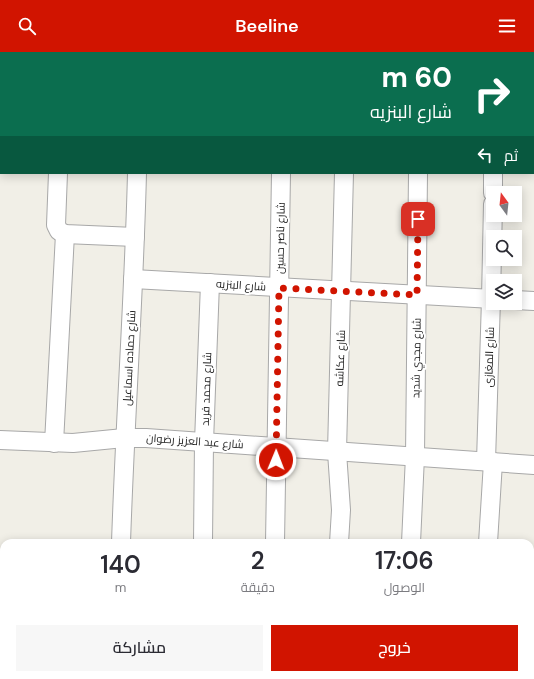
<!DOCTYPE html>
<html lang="ar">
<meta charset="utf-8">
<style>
:root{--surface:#fff;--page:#f7f7f7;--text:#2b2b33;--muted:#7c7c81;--accent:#d11400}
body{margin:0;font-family:"DM Sans",Cairo,sans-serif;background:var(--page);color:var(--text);direction:rtl;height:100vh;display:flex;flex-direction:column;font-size:15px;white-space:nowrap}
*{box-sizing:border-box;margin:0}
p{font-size:13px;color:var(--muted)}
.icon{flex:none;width:22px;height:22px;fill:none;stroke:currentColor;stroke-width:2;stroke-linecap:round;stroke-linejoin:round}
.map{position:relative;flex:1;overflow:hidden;direction:ltr}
.side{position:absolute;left:0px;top:487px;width:534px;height:140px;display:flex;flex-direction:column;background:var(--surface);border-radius:12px 12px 0 0;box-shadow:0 2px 10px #0003;direction:rtl}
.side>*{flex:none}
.top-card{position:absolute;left:0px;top:0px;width:534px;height:122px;box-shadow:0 2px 10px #0003;direction:rtl;background:#0b6e4f;color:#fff;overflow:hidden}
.needle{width:26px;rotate:345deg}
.buttons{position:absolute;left:486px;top:134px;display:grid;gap:8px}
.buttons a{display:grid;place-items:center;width:36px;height:36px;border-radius:0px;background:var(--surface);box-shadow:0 2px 10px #0003;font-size:20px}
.pin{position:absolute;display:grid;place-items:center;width:34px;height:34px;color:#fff;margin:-17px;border-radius:8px;box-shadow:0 2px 6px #0006}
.me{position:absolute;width:44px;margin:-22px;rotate:1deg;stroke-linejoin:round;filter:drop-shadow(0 0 3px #0008)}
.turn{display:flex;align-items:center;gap:14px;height:84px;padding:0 16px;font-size:18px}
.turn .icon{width:52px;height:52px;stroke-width:2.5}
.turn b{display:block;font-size:28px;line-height:34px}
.then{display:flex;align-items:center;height:38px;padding:0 16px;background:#0003;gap:8px;font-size:15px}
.eta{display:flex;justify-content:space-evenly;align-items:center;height:68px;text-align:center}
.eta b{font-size:24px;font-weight:600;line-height:28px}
.action{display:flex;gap:8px;margin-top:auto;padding:8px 16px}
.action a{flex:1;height:46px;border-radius:0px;background:var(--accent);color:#fff;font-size:16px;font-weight:600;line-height:46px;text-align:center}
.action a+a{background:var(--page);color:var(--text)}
header{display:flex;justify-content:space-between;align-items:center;height:52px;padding:0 16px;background:var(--accent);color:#fff;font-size:18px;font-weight:600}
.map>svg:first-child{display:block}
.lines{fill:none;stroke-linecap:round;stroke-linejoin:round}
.stream{stroke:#a7cddf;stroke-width:5.5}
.street-casing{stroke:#a8a8a8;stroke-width:20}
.street{stroke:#fff;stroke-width:18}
.route{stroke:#d11400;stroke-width:7;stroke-dasharray:0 12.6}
.labels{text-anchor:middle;stroke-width:4;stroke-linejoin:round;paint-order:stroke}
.street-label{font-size:11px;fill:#212121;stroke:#fff}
</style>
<header><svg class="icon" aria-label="menu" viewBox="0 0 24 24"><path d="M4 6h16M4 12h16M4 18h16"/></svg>Beeline<svg class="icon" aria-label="search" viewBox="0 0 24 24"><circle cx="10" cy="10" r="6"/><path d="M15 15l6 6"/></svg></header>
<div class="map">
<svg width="534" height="627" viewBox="0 0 534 627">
<rect width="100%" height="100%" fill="#f1efe7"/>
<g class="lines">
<g class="stream">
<polyline points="405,0 407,1"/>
<polyline points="533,47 534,48"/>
</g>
<g class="street-casing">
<g id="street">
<polyline points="355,0 358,1"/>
<polyline points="471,0 473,1"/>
<polyline points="504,0 504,1"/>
<polyline points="62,1 62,0"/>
<polyline points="140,1 140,0"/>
<polyline points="284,1 284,0"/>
<polyline points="533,28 534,29"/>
<polyline points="533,71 534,71"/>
<polyline points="58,121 56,173 59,179 65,182 135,185"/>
<polyline points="493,141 493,121"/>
<polyline points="133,227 493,247"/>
<polyline points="515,248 534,249"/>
<polyline points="0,388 73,391 124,386 146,386 534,413"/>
<polyline points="54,391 65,182"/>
<polyline points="486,409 491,247 493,152"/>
<path d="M121 491C125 368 134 244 137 121"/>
<polyline points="203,491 204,390 210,231"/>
<polyline points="275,491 281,121"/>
<polyline points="339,491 341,458 337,400 344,121"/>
<polyline points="411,491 415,404 418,121"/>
<polyline points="488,491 493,410"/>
<polyline points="0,544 4,544"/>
<polyline points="530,581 534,581"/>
<polyline points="82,627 82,623"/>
<polyline points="115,627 115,623"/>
<polyline points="226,627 226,623"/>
<polyline points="299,627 299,623"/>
<polyline points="399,627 399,623"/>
<polyline points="439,627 440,623"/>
<polyline points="512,627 512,623"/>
</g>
</g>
<use href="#street" class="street"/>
</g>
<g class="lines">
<polyline class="route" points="276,408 279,236 417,243 418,167"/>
</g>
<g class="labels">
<g class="street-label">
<text transform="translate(280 186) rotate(-89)" y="4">شارع ناصر حسين</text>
<text transform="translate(241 233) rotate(4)" y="4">شارع البنزيه</text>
<text transform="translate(489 305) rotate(-88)" y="4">شارع المغازى</text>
<text transform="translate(129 306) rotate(-87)" y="4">شارع حماده اسماعيل</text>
<text transform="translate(340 306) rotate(-88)" y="4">شارع عكاشه</text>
<text transform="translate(416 306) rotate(-89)" y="4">شارع مجدي شديد</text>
<text transform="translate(206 337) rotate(-88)" y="4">شارع محمد فريد</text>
<text transform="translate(195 389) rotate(4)" y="4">شارع عبد العزيز رضوان</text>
</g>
</g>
</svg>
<div class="buttons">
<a><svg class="needle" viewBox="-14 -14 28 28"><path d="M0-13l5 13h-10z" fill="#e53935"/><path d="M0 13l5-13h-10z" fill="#7c7c81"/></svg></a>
<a><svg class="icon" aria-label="search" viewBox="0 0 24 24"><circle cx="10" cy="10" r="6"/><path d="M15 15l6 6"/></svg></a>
<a><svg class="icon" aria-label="layers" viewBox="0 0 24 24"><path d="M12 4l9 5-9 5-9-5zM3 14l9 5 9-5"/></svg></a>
</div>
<div class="pin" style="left:418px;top:167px;background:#d93025"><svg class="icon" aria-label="arrive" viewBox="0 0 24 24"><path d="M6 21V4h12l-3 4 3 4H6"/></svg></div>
<svg class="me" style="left:276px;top:408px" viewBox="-20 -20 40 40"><circle r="17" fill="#d11400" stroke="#fff" stroke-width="3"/><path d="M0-11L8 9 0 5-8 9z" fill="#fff"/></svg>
<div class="top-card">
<div class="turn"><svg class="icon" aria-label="right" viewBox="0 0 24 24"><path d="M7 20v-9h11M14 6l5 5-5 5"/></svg><div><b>60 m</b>شارع البنزيه</div></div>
<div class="then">ثم<svg class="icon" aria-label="left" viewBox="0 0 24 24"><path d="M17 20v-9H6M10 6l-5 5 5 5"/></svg></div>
</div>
<section class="side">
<div class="eta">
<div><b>17:06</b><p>الوصول</p></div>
<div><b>2</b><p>دقيقة</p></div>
<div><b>140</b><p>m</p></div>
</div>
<div class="action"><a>خروج</a><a>مشاركة</a></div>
</section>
</div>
